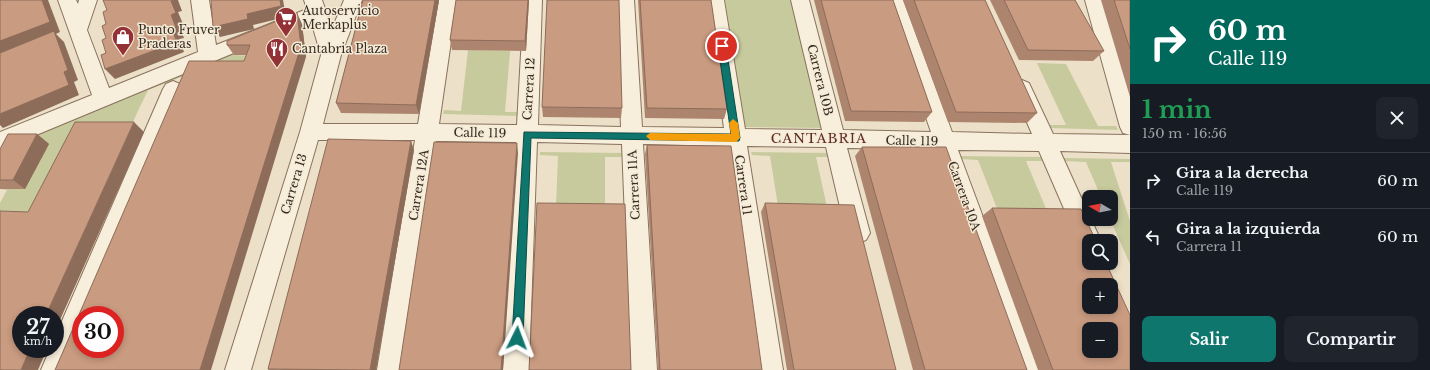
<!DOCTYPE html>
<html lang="es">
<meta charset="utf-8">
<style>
:root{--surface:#171b24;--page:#20242c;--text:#f1f3f6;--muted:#9ea1a6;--line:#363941;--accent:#0f766e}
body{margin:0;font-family:"Libre Baskerville",serif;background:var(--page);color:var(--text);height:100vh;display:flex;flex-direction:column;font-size:15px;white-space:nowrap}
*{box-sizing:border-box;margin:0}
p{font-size:13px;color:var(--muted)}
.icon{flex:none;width:22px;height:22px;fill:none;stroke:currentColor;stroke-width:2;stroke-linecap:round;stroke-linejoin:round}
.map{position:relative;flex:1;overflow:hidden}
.drawer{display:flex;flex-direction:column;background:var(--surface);width:300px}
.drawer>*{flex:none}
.top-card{background:#00695c;color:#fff;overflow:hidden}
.needle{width:26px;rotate:280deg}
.buttons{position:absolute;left:1082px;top:190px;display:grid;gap:8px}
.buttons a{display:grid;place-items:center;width:36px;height:36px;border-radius:8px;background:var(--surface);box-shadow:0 2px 6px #0003;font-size:20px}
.speed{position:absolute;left:12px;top:306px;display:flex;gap:8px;font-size:20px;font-weight:700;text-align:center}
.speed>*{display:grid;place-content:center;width:52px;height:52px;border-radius:50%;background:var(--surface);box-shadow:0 2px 6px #0003;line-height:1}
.speed small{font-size:10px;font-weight:400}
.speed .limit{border:6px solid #d22;background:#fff;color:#111}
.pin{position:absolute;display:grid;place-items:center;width:34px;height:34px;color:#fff;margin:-17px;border:2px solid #fff;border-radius:50%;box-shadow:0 1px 4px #0007}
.me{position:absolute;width:44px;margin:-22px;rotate:3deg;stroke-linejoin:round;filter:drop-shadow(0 0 3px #0008)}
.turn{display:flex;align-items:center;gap:14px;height:84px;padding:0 12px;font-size:18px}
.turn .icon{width:52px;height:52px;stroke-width:2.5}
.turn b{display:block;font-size:28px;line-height:34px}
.round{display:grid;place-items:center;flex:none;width:42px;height:42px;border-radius:8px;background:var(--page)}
.head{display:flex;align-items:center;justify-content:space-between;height:68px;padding:0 12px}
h1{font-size:24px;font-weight:700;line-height:30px;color:#1e9e55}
.primary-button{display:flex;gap:8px;margin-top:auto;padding:8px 12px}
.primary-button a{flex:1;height:46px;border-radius:8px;background:var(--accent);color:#fff;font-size:16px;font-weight:700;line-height:46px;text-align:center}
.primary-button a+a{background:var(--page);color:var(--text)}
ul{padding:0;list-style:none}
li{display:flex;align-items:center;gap:12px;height:56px;padding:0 12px;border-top:1px solid var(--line)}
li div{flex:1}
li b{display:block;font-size:15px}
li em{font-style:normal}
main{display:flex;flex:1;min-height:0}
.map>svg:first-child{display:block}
.green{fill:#c7ca9c}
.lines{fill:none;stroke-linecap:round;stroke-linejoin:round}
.street-casing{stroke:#88725e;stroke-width:2}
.street{fill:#f7eedb;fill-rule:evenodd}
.wall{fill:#ad856e}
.shaded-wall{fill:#8d6c5a}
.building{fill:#c99b80;stroke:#8d6c5a;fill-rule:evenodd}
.route{fill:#0f766e;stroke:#0a4d48}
.slow{fill:#f59e0b}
.labels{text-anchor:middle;stroke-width:3;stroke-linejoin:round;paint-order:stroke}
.poi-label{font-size:12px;fill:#392b21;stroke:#f4ebd7;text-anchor:start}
.street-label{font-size:12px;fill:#392b21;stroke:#f4ebd7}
.neighbourhood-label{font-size:13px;letter-spacing:1px;fill:#632d22;stroke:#f4ebd7}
</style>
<main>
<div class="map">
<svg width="1130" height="370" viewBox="0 0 1130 370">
<rect width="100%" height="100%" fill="#ece0c8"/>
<g class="green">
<polygon points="725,0 794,0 825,128 745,127"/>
<polygon points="468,50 510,51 505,112 522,112 521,116 443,114 444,110 461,111"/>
<polygon points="234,51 234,55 256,56 251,71 197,71 148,90 128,132 41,220 0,220 0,203 7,190 0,189 0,144"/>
<polygon points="1037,63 1066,64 1098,126 1116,126 1118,130 1051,128 1049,125 1066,125"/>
<polygon points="540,152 622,153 622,157 605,157 605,207 556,206 558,156 540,155"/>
<polygon points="751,152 833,153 833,157 816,157 827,207 778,206 770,156 752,155"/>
<polygon points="959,156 1041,157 1043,161 1026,161 1047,211 998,211 978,160 960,159"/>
<polygon points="1063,158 1130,159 1130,162 1111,162 1130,221 1130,264 1110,219 1111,197 1101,197 1086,162 1065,161"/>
</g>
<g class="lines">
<g class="street-casing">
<g id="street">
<polygon points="58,0 76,0 78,4 79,0 97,0 87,30 109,88 198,52 191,0 209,0 216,45 307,9 304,0 322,0 332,29 344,0 362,0 341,55 323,124 418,124 439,0 457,0 439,124 517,125 524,0 542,0 538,125 621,127 616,0 634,0 642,127 724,128 706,0 724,0 745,129 822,130 791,0 809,0 843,130 931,132 885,0 903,0 952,132 1032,134 1012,88 1015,83 1022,80 1029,83 1053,134 1130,135 1123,133 1120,127 1085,0 1103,0 1130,92 1130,153 1060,151 1089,215 1089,219 1091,219 1101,241 1089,241 1089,251 1081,248 1039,151 958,150 1040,370 1014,370 937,149 847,148 870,233 866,240 858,243 850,240 846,233 826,147 747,146 783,370 757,370 726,146 643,144 657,370 631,370 622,144 537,142 529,370 503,370 516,142 436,141 403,370 377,370 415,140 318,140 251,370 225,370 300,132 321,55 311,21 0,150 0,132 92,95"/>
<polygon points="173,81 180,84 183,89 90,315 81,315 81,336 67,370 41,370 50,349 55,349 55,337 163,89 166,84"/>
</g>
</g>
<use href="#street" class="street"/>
</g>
<g class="wall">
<polygon points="363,0 439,0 419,114 341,113 336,103"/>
<polygon points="456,0 529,0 526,51 452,50 450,40"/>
<polygon points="638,0 711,0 727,109 724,119 645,118"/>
<polygon points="814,0 893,0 932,112 924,122 845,121"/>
<polygon points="903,0 985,0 1037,113 1027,123 948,122"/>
<polygon points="990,0 1075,0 1104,51 1093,61 1019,60"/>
<polygon points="1101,0 1130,0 1130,97"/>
<polygon points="302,24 306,57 244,61 247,55 234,55 227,45"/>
<polygon points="542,107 622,108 621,118 543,117"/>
<polygon points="37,134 49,144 25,189 0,189 0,149"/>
<polygon points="647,145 762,370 658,370 645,154"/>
<polygon points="862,147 1027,370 913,370 855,156"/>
<polygon points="414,150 376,370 269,370 268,369 282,316"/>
<polygon points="765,203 896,370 787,370 761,212"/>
<polygon points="992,208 1130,370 1038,370 982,216"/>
</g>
<g class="shaded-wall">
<polygon points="42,0 48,0 60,32 56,34 64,42 78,80 74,82 79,95 3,128 0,125 0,41"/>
<polygon points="174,0 178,0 182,11 178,12 183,24 179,25 184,38 179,39 184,52 115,79 105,69 172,29 171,1"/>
<polygon points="280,0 283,0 286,17 253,25 254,29 220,37 213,27"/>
<polygon points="435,0 439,0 419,114 416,105"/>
<polygon points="528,0 529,0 526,51 525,41"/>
<polygon points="297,13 302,24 306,57 211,370 200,370"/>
<polygon points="134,122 144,132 55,331 55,315 46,315"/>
<polygon points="37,134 49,144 25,189 13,180"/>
<polygon points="411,141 414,150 376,370 370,370"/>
<polygon points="517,143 518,153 503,370 501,370"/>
<polygon points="30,349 47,349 38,370 21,370"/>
</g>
<g class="building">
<polygon points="0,0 42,0 50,22 0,41"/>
<polygon points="103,0 174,0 171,1 176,13 171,15 176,27 172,29 177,42 105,69 101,55 106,53 102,40 106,38 102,26 106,24 103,12 107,10"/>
<polygon points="211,0 280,0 281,6 247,14 248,19 213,27"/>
<polygon points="363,0 435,0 416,105 336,103"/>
<polygon points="456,0 528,0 525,41 450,40"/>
<polygon points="547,0 619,0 622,108 542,107"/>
<polygon points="640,0 711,0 727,109 647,108"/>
<polygon points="821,0 893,0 932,112 851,111"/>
<polygon points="914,0 985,0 1037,113 956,112"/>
<polygon points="1004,0 1075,0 1104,51 1028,50"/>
<polygon points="1114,0 1130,0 1130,49"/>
<path d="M297 13 301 46 200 370H55L189 61H244L250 45H227V41ZM81 315H115V349H81Z"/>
<polygon points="54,31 68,70 64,72 69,85 0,114 0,53"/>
<polygon points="75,122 134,122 46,315 21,315 21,349 30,349 21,370 0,370 0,211 28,212"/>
<polygon points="8,134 37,134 13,180 0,180 0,149"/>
<polygon points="328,139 411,141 370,370 268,369"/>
<polygon points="434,142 517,143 501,370 399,370"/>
<polygon points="647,145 731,146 762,370 660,370"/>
<polygon points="862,147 946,147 1027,370 925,370"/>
<polygon points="537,203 625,204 631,370 529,370"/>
<polygon points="765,203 854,205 896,370 794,370"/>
<path d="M992 208 1081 209 1096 241H1089V263H1106L1130 315V370H1053ZM1089 285H1111V307H1089ZM1089 329H1111V351H1089Z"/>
</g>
<polygon class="route" points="722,43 726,46 740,138 739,141 531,138 523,338 521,342 517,344 514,342 512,338 524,132 731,134 718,46"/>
<polygon class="slow" points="733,119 738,123 740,138 736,142 650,140 646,136 650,133 731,134 729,123"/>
<defs>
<g id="supermarket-pin" transform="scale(1.15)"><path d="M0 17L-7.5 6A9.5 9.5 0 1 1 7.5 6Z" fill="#943136" stroke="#f4ebd7"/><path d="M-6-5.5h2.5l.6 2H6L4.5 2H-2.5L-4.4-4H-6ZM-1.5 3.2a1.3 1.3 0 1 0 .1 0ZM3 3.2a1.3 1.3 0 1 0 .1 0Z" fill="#fff"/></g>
<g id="shop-pin" transform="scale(1.15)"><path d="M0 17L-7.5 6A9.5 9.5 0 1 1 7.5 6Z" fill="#943136" stroke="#f4ebd7"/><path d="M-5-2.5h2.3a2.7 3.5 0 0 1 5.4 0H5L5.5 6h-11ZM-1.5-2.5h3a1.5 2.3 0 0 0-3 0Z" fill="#fff"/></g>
<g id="restaurant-pin" transform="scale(1.15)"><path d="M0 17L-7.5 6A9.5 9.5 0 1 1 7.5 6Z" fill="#943136" stroke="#f4ebd7"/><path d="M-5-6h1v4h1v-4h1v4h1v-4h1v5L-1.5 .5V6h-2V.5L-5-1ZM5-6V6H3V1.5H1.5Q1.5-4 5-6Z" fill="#fff"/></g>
</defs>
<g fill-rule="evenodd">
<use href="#supermarket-pin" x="286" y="18"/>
<use href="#shop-pin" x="123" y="37"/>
<use href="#restaurant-pin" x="277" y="49"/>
</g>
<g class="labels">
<g class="poi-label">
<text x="302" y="15">Autoservicio<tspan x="302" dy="14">Merkaplus</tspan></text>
<text x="138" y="34">Punto Fruver<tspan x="138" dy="14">Praderas</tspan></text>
<text x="292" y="53">Cantabria Plaza</text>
</g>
<g class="street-label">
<text transform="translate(820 80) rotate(76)" y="4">Carrera 10B</text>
<text transform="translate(529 89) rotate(-87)" y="4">Carrera 12</text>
<text transform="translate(480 133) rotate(1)" y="4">Calle 119</text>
<text transform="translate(912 141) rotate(1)" y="4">Calle 119</text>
<text transform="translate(294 184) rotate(-73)" y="4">Carrera 13</text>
<text transform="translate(419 185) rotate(-81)" y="4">Carrera 12A</text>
<text transform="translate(634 185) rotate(-93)" y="4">Carrera 11A</text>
<text transform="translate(743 185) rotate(82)" y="4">Carrera 11</text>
<text transform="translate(964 196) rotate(70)" y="4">Carrera 10A</text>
</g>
<g class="neighbourhood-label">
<text x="819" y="143">CANTABRIA</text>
</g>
</g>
</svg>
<div class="buttons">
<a><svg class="needle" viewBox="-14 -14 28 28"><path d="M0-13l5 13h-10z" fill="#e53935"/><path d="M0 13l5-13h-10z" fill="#9ea1a6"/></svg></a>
<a><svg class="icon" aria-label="search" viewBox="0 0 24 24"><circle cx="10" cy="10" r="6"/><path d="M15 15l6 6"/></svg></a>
<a>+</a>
<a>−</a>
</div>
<div class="speed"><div>27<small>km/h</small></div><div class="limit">30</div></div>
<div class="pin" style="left:722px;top:46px;background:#d93025"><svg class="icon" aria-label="arrive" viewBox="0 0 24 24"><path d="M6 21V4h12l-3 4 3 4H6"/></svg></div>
<svg class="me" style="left:517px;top:338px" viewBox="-20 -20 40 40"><path d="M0-17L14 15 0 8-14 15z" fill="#0f766e" stroke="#fff" stroke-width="4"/></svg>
</div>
<section class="drawer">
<div class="top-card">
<div class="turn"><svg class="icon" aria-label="right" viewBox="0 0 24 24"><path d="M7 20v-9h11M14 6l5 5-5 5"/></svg><div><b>60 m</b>Calle 119</div></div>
</div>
<div class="head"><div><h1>1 min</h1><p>150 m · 16:56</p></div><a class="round"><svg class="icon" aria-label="close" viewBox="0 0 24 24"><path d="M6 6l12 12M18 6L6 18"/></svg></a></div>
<ul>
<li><svg class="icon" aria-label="right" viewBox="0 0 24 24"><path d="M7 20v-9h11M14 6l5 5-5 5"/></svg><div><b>Gira a la derecha</b><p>Calle 119</p></div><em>60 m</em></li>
<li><svg class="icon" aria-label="left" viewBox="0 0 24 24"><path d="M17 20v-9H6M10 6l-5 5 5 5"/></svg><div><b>Gira a la izquierda</b><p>Carrera 11</p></div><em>60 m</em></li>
</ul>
<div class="primary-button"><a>Salir</a><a>Compartir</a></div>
</section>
</main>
